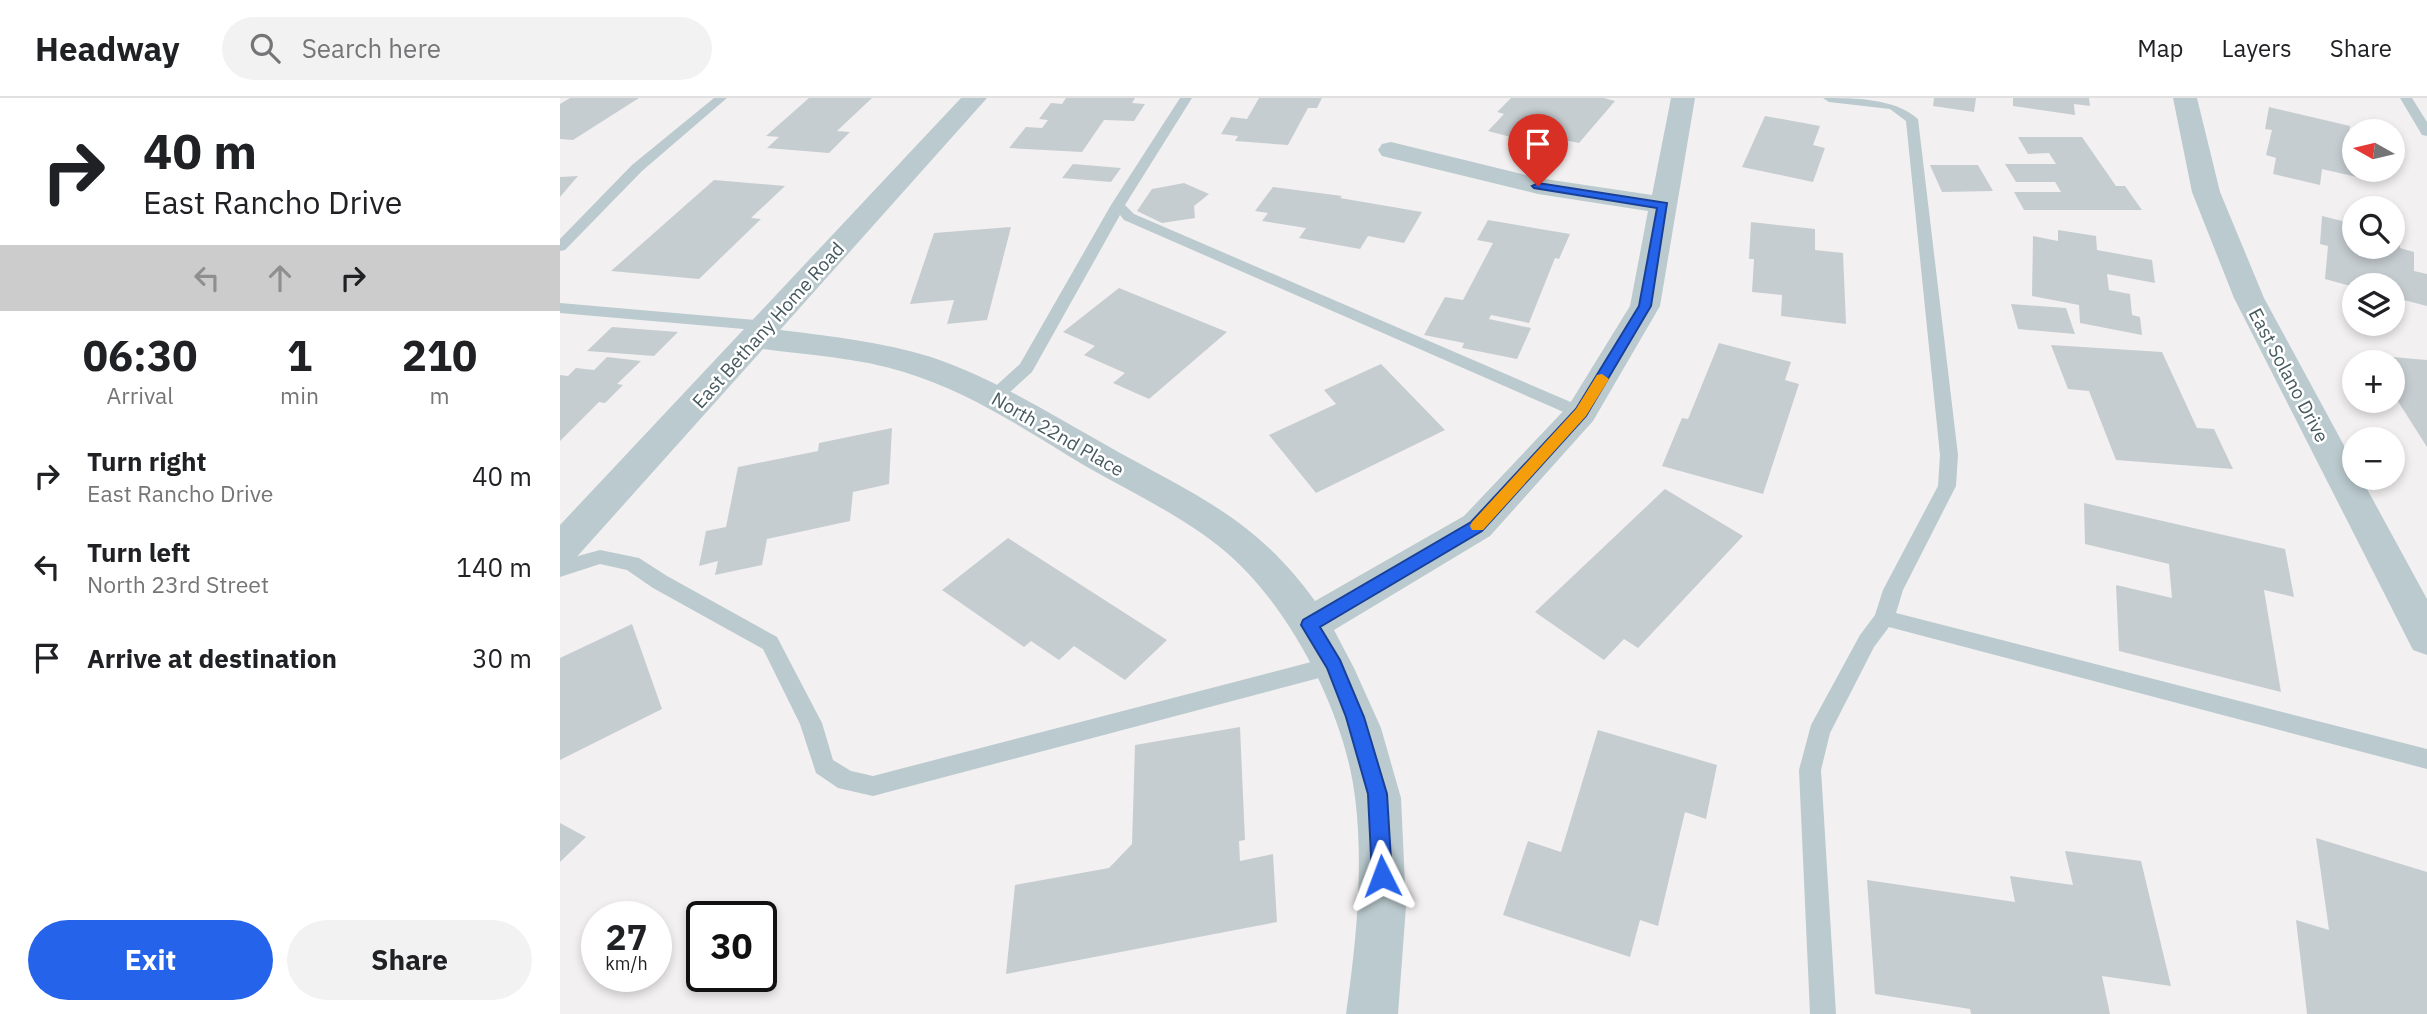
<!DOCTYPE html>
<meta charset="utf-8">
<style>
:root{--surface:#fff;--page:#f2f2f2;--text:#202124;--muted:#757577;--line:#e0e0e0;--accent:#2563eb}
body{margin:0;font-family:"IBM Plex Sans",sans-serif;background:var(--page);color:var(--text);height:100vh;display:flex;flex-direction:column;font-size:26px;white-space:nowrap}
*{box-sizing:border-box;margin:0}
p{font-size:23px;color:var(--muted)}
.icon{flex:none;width:38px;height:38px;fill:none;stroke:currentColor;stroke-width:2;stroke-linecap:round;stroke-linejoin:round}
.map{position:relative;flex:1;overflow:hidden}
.details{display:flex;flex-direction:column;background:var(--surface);width:560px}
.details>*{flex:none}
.hud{background:#fff;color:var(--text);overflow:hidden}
.needle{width:46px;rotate:278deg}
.tools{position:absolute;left:1782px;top:21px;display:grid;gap:14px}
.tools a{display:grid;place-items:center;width:63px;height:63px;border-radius:50%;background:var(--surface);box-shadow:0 4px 10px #0003;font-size:35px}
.speed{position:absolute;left:21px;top:803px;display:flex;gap:14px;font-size:35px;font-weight:700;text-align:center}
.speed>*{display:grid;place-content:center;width:91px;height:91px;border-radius:50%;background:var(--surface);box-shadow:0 4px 10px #0003;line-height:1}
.speed small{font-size:18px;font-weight:400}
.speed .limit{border:4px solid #111;border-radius:10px;background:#fff;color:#111}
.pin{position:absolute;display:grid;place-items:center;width:60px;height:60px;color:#fff;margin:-72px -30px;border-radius:50% 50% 50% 0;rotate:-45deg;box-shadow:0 0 7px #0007}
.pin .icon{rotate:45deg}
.me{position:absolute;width:77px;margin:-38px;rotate:357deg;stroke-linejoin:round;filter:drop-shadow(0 0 5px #0008)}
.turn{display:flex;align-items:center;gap:24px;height:147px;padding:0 28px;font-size:32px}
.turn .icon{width:91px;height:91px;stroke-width:2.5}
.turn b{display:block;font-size:49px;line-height:60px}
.lanes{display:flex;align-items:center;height:66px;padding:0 28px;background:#0003;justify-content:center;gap:35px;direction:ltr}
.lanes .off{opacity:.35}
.eta{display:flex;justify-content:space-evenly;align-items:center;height:119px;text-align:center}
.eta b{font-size:42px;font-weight:700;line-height:49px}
.action{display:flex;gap:14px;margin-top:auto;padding:14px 28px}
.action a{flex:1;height:80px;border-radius:42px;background:var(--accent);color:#fff;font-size:28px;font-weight:700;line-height:80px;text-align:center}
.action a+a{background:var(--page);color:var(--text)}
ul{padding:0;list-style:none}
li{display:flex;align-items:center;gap:21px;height:91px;padding:0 28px}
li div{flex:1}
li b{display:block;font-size:26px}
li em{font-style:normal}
header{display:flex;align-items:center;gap:42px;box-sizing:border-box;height:98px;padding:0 35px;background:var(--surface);border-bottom:2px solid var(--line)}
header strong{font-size:33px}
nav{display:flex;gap:38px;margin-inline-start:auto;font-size:24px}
.search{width:490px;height:63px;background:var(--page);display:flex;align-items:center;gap:18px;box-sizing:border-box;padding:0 24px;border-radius:38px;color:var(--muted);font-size:26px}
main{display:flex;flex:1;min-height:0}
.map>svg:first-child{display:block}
.building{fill:#c6cdd0}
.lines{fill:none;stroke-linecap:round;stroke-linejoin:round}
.lane{fill:#bacace;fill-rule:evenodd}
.street{fill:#bacace;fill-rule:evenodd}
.route{fill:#2563eb;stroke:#184099;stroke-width:2}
.slow{fill:#f59e0b}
.labels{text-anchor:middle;stroke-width:5;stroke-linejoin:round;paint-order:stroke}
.street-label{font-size:19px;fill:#465a5f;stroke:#fff}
</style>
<header>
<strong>Headway</strong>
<div class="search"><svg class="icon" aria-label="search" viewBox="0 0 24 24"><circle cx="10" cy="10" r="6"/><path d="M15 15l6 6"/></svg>Search here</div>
<nav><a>Map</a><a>Layers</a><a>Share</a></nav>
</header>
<main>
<section class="details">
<div class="hud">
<div class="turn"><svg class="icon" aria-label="right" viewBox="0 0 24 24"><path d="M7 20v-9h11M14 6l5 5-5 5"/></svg><div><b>40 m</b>East Rancho Drive</div></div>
<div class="lanes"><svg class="icon off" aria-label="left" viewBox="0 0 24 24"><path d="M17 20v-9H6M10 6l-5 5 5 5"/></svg><svg class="icon off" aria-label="ahead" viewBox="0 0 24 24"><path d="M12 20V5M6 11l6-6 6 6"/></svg><svg class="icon" aria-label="right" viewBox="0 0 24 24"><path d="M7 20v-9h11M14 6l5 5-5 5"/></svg></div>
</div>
<div class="eta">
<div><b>06:30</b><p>Arrival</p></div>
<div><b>1</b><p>min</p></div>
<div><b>210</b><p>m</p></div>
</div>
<ul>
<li><svg class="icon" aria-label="right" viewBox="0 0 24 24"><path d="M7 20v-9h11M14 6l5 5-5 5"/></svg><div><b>Turn right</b><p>East Rancho Drive</p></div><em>40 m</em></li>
<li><svg class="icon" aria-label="left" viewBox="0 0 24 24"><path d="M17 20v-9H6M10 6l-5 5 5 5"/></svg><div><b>Turn left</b><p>North 23rd Street</p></div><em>140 m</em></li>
<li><svg class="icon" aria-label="arrive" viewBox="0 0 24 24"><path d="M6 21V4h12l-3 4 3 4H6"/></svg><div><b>Arrive at destination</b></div><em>30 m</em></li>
</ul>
<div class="action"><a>Exit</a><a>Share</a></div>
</section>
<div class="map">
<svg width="1867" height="916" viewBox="0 0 1867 916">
<rect width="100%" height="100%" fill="#f3f0f1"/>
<g class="building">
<polygon points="10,0 79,0 13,42 0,41 0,6"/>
<polygon points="249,0 312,0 277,33 290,34 269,55 207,50 219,39 206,38"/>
<polygon points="506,0 575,0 572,5 585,6 574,23 544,22 522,54 449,50 466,29 482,30 488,22 479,21 491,5 502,6"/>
<polygon points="699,0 762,0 757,10 748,10 728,47 675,43 678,38 661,36 671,19 687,21"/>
<polygon points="951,0 1044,0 1055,3 1019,45 1004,42 997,51 928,33 944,16 937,14"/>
<polygon points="1374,0 1416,0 1414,14 1373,8"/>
<polygon points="1453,0 1529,0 1530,8 1514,6 1515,17 1453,8"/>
<polygon points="1709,9 1790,28 1787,49 1794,51 1794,72 1802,72 1801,80 1762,71 1760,87 1713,76 1716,60 1706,57 1712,32 1705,31"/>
<polygon points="1205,18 1260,28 1253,47 1265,50 1253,84 1182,69"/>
<polygon points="1458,39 1522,39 1556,88 1565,88 1582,112 1464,112 1454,94 1501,94 1495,84 1456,84 1445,66 1496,66 1489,55 1468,56"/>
<polygon points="513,66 561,70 551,84 502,80"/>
<polygon points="1370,67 1418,67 1433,93 1382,94"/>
<polygon points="18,78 0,99 0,79"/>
<polygon points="154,82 225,88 191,120 201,121 139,181 51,173"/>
<polygon points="624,85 649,96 634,108 635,120 602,125 577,113 592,91"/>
<polygon points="713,89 782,98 780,100 862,114 844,145 808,138 800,151 739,140 746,130 702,123 708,115 695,113"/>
<polygon points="1762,118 1794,126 1794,149 1832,149 1832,136 1840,138 1840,150 1854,154 1854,173 1867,176 1867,208 1832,199 1832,187 1794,189 1765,181 1768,148 1760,146"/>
<polygon points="928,122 1010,136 999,161 995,160 969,225 931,217 929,221 971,230 957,261 902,250 904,245 864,237 885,199 903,202 933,145 917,142"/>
<polygon points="1191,124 1255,131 1255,152 1283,155 1286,226 1221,218 1222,197 1192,194 1194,161 1189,161"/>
<polygon points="451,129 427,222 387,226 394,202 350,206 374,135"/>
<polygon points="1498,132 1536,138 1537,152 1592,162 1595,185 1547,176 1549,192 1570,196 1572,217 1580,219 1582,237 1520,225 1519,207 1472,198 1473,138 1498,143"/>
<polygon points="559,190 667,234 589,301 553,285 565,275 524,257 535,248 503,234"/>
<polygon points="1451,206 1506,210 1515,236 1458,231"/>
<polygon points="52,229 118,234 94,258 27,253"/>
<polygon points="1159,245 1231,264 1225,282 1239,286 1203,396 1102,368 1122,320 1128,321"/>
<polygon points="1491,247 1602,254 1637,330 1654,331 1673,371 1556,362 1529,293 1508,291"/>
<polygon points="1809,257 1867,262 1867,349 1832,294 1832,264 1814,264"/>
<polygon points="47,259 81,263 57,286 63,287 45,305 39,304 0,343 0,277 8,278 16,270 34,272"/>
<polygon points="821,266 885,332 756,395 709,337 776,306 764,292"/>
<polygon points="332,330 329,386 293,394 290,423 207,441 202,467 155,477 158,463 139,468 146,433 166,429 178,369 258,353 259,345"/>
<polygon points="1105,391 1183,438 1078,550 1064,541 1044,562 975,514"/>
<polygon points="1524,405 1725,451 1734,499 1704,492 1721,594 1559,553 1556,487 1612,500 1609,466 1525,446"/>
<polygon points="448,440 607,542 565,582 514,548 499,562 471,543 464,549 382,492"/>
<polygon points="72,526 102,611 0,662 0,560"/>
<polygon points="680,629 685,742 679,743 680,763 713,756 717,824 446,876 455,787 549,770 572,746 575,647"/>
<polygon points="1038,632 1157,667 1146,721 1125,714 1098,828 1080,822 1070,859 943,817 968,743 1001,754"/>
<polygon points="0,725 26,739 0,764"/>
<polygon points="1756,740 1867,774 1867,916 1747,916 1736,822 1769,832"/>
<polygon points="1505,753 1581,763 1611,888 1542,878 1550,916 1411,916 1410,911 1315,896 1307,782 1455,804 1450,778 1513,787"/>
</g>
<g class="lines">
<g class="lane">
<polygon points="154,0 167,0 82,73 5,152 0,153 0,141 72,67"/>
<polygon points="620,0 632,0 565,107 574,116 1027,311 1030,315 1027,319 1015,319 564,122 560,117 472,274 440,303 428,303 426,299 428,295 460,266 551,107"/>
<path d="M1263 0C1295 0 1334 0 1358 21L1398 357 1396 388 1343 492 1336 515 1867 651V671L1329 529 1314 549 1270 635 1261 672 1276 916H1250L1239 672 1251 627 1300 537 1315 517 1323 492 1378 388 1380 357 1346 23 1330 11 1269 4Z"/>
<polygon points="1840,0 1852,0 1867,24 1867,38 1862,37"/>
<polygon points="0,205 207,223 215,228 207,233 0,215"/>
<polygon points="40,452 79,460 107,478 217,539 262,625 273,662 291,673 313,678 774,558 781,561 784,567 781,573 774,576 313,698 278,690 256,675 240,626 203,551 93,490 67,472 40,466 0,479 0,463"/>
</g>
<g class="street">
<path d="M401 0H427L220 232C271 238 322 244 371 259 433 280 489 315 546 347 632 396 695 419 755 503L904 418 1009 307 1070 208 1088 113 978 96 822 58 818 52 822 46 831 44 978 80 1092 97 1111 0H1135L1100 208 1033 323 930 438 774 532 794 570 821 630 841 700 846 808 838 916H786C796 847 804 769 795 699 785 616 731 510 667 455 625 419 574 396 527 369 469 334 410 294 344 274 299 260 250 257 203 251L14 462 0 467V427Z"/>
<polygon points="1613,0 1637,0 1660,94 1704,200 1794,366 1794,380 1801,380 1867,501 1867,557 1853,552 1674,200 1632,94"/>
</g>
</g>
<polygon class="route" points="978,85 1107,105 1091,208 1026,318 922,433 760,529 780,562 804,619 827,696 832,778 829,785 822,788 815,785 812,778 808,696 786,619 767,570 741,527 743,522 911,424 1016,311 1079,208 1097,110 974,90 972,88"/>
<polygon class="slow" points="1042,276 1049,281 1026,318 923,432 912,432 910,428 912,424 1016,311 1037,277"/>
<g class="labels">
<g class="street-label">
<text transform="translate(208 227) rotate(-48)" y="7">East Bethany Home Road</text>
<text transform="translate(1729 277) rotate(62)" y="7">East Solano Drive</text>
<text transform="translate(498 336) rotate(30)" y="7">North 22nd Place</text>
</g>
</g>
</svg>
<div class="tools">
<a><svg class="needle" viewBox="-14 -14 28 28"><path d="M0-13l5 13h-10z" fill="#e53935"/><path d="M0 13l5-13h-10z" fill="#757577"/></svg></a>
<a><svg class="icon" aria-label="search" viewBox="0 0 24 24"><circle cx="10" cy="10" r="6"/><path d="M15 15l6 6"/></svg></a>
<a><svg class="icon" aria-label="layers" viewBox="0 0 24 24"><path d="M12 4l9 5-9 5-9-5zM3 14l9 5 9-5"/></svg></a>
<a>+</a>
<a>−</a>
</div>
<div class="speed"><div>27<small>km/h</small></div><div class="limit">30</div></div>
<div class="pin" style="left:978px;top:88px;background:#d93025"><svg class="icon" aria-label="arrive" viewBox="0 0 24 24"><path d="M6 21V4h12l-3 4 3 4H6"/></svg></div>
<svg class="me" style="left:822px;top:778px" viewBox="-20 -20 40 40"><path d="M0-17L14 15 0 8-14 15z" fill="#2563eb" stroke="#fff" stroke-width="4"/></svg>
</div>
</main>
